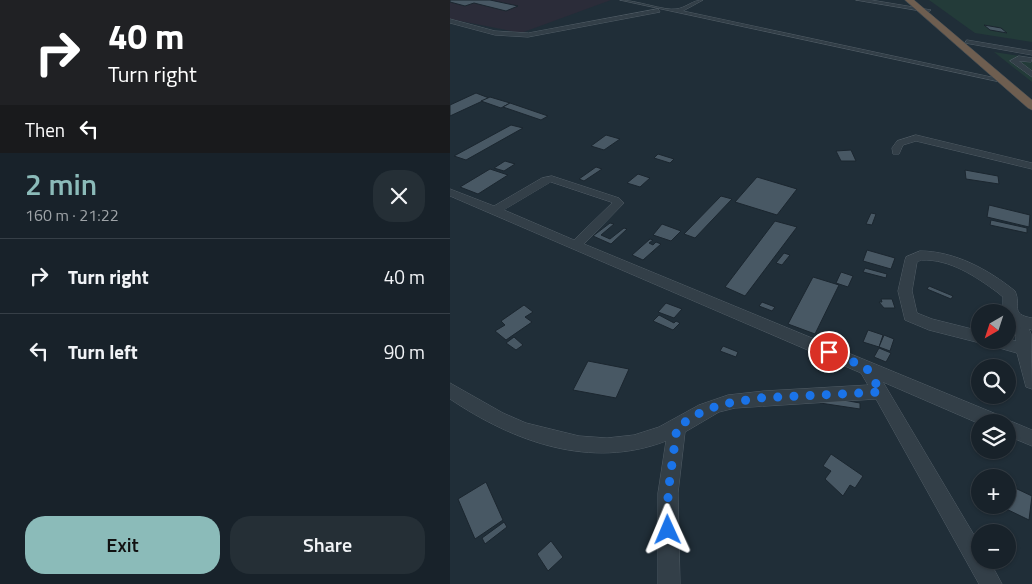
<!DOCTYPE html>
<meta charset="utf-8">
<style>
:root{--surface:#18222a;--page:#252f36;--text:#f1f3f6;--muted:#9fa4a8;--line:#363f47;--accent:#8bbbb9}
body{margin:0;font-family:"Titillium Web",sans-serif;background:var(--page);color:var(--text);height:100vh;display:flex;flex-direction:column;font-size:19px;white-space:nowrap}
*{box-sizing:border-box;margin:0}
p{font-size:16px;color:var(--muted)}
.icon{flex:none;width:28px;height:28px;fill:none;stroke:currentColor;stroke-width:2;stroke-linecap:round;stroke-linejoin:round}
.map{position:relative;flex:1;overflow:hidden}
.details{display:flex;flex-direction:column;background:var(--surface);width:450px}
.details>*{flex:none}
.guide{background:#202124;color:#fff;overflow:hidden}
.needle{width:32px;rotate:219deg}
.buttons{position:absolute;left:521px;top:304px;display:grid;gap:10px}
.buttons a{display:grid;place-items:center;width:45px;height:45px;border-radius:50%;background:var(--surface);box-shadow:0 1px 4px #0004,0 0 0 1px var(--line);font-size:25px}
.pin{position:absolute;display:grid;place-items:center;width:42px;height:42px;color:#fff;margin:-21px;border:2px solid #fff;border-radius:50%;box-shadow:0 1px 5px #0007}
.me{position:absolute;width:55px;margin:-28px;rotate:359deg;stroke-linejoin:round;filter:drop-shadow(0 0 4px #0008)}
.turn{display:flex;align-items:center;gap:18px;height:105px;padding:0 25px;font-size:22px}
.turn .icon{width:65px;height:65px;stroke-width:2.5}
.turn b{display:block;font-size:35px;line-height:42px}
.then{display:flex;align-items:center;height:48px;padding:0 25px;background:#0003;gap:10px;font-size:19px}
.round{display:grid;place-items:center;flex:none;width:52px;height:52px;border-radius:20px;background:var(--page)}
.headline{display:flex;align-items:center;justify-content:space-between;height:85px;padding:0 25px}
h1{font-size:30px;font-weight:600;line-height:38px;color:var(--accent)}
.primary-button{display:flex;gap:10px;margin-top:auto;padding:10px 25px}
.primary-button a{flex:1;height:58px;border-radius:20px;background:var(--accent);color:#111;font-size:20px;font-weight:600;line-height:58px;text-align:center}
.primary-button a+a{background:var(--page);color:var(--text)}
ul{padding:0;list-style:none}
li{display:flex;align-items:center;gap:15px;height:75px;padding:0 25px;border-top:1px solid var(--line)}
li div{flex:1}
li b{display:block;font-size:19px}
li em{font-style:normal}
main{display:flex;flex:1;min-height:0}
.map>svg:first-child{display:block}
.medical{fill:#2b2c39}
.green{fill:#233b39}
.building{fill:#485864;stroke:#1b262f}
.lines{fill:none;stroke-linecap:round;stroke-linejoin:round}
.minor-casing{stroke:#515d66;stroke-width:1}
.highway-casing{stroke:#3e4a53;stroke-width:1}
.minor{fill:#333f48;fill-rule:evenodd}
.highway{fill:#6e5e50;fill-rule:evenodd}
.route{stroke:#1a73e8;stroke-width:9;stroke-dasharray:0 16.2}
</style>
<main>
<section class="details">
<div class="guide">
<div class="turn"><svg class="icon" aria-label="right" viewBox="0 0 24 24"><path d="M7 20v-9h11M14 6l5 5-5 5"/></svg><div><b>40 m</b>Turn right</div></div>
<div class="then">Then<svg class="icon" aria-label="left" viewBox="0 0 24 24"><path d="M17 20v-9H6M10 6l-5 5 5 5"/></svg></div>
</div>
<div class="headline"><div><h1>2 min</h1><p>160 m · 21:22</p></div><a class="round"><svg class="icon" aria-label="close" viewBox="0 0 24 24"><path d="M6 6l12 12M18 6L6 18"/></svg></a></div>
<ul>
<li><svg class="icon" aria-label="right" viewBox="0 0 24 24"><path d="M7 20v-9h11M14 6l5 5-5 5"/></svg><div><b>Turn right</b></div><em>40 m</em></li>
<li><svg class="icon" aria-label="left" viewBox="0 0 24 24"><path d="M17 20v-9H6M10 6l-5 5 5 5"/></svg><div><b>Turn left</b></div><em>90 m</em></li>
</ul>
<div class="primary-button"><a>Exit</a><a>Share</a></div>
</section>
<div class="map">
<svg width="582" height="584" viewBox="0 0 582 584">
<rect width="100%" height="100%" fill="#202e38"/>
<polygon class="medical" points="0,0 161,0 71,33 0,19"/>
<g class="green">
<polygon points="479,0 582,0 582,42 525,33"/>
<polygon points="544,52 582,58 582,82"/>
</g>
<g class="building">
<polygon points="0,0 40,0 68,6 56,11 24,3 15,6 0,2"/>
<polygon points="534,25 551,28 557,33 540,30"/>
<polygon points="26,93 39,98 0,116 0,105"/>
<polygon points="40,97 60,103 51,108 31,101"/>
<polygon points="60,103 98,116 91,120 53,107"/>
<polygon points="61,125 73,128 16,160 4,156"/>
<polygon points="156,135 170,139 154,150 141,146"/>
<polygon points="401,150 406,161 391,161 386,151"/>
<polygon points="208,154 224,159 220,163 204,158"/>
<polygon points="55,161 65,164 54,171 44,168"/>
<polygon points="146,167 152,169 134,181 129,179"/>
<polygon points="40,169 58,175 28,194 10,187"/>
<polygon points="515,170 548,176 549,184 516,179"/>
<polygon points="188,174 200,178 190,187 177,183"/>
<polygon points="307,177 347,189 327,215 285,202"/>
<polygon points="271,196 282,199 245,238 234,234"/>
<polygon points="539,205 580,215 579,227 537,217"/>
<polygon points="421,213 426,214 422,225 416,224"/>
<polygon points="541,220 577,228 577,233 540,225"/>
<polygon points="325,221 347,227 295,296 275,287"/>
<polygon points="160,223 164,224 151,235 160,239 174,228 177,229 161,244 143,236"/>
<polygon points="212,224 231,231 221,241 203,235"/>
<polygon points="200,239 203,240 199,243 203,245 206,242 211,244 193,260 182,255"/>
<polygon points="417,250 445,258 441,269 413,261"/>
<polygon points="334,253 340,255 332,265 326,263"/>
<polygon points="415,268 437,274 436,278 413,272"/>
<polygon points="391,272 403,276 398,287 386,283"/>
<polygon points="363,277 389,285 365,334 338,324"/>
<polygon points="479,286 503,296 501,299 477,289"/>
<polygon points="431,299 442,299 445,308 434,308 429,302 432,302"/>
<polygon points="312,302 325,307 322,311 309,306"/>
<polygon points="216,303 232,309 224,318 208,312"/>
<polygon points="74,305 83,312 75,317 82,322 56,340 45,331 55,325 51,321"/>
<polygon points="209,315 224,323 226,321 230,323 223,330 203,321"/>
<polygon points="418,330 433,335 429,347 413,342"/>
<polygon points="434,335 444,339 440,351 429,347"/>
<polygon points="64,337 73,345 66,350 56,343"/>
<polygon points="273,346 288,352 286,357 270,351"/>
<polygon points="429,348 441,353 436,362 424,357"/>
<polygon points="138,361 179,369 166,398 123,390"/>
<polygon points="370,396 410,403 410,409 370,403"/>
<polygon points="381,454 413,476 405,488 400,485 393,496 375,479 381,471 373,466"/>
<polygon points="558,480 566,484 565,488 582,496 579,520 548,505 558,505"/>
<polygon points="36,482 53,520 25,539 8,499"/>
<polygon points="54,522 57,527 35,544 32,538"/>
<polygon points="101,541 113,557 98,571 87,554"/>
</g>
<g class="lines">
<g class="minor-casing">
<g id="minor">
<path d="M170 0C186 0 215 11 226 9 236 8 242 0 253 0L233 11 555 80 551 82Z"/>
<polygon points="406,0 421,0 481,10 478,12"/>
<polygon points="208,9 210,12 78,37 45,35 0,23 0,19 45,31 78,33"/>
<polygon points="517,40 582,51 582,55 515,43"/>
<polygon points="569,56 582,58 581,62 569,61 582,71 582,77 560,61"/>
<polygon points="466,135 582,163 582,169 466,141 453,145 449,154 443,154 442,148 447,141"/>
<path d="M102 176 169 198 174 203 134 244 551 416 554 422 558 420 582 430V446L558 436V422L530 424 433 382 530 545V560H539L552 584H529L426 399 285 408 269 412 235 432 228 493 230 584H208V493L216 441C141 470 64 442 0 399V383L53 413 76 423 129 436 157 438 184 435 209 427 249 405 278 395 314 391 418 385 411 373 0 196V189L44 206 92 178ZM101 182 161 202 162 203 124 240 54 210Z"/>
<path d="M470 251C505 251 539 270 565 291 572 306 559 314 582 318V330L579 329 581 334 582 389 576 387 567 353 535 344 533 342 530 343 479 330 455 320 448 291 455 260 456 257ZM472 260C500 259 525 276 547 292L553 297V312H558C558 323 567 329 566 341L558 339 530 340V331L482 319 467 313 462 291 467 262Z"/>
</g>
</g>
<g class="highway-casing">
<polygon id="highway" points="455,0 464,0 582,100 582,110 578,108"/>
</g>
<use href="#minor" class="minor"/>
<use href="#highway" class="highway"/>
</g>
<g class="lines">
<polyline class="route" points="218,530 218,493 227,427 253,411 273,404 309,398 431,392 416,367 379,352"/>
</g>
</svg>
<div class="buttons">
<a><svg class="needle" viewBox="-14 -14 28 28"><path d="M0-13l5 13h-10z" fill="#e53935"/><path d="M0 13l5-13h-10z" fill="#9fa4a8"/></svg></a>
<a><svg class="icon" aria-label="search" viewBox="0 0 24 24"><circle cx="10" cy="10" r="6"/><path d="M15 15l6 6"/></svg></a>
<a><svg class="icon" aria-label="layers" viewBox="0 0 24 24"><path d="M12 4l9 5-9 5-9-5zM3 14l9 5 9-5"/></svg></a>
<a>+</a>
<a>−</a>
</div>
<div class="pin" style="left:379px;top:352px;background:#d93025"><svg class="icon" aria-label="arrive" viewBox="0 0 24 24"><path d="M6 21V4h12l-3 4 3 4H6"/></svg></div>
<svg class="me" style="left:218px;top:530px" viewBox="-20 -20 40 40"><path d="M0-17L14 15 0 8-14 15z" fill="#1a73e8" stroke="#fff" stroke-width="4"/></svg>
</div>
</main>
